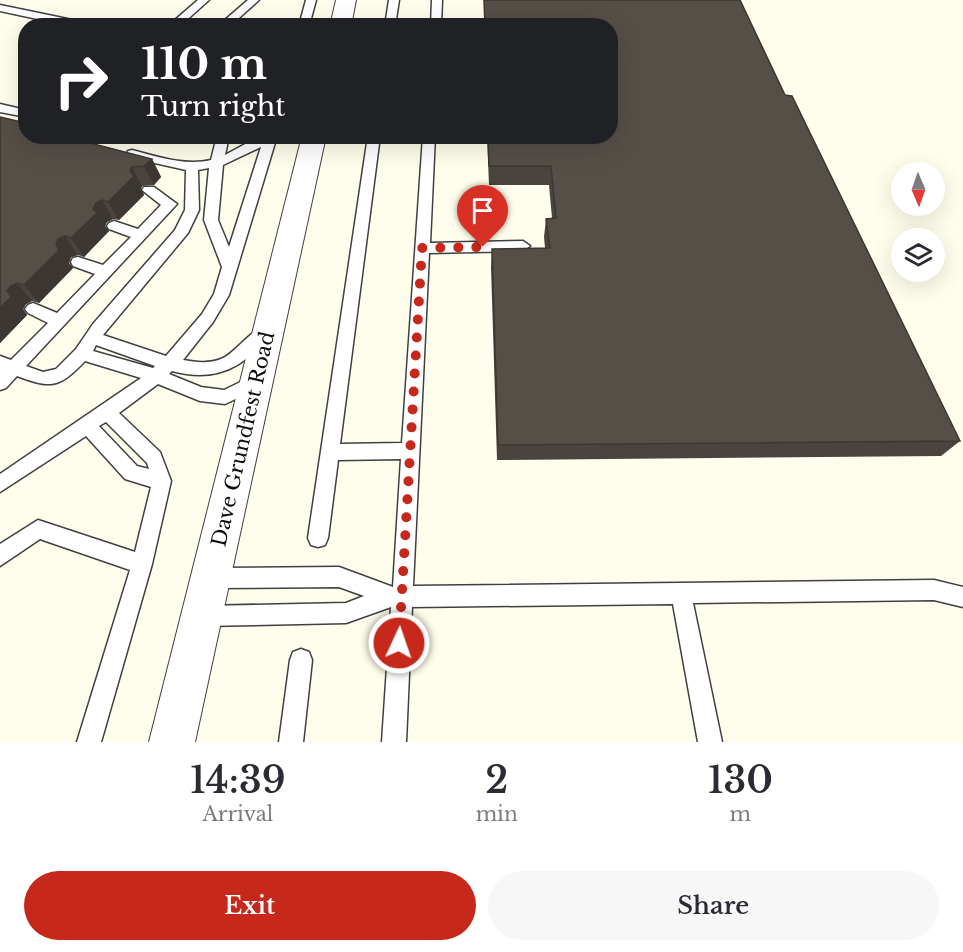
<!DOCTYPE html>
<style>
:root{--surface:#fff;--page:#f7f7f7;--text:#2b2b33;--muted:#7c7c81;--accent:#c6281b}
body{margin:0;font-family:"Libre Baskerville",serif;background:var(--page);color:var(--text);height:100vh;display:flex;flex-direction:column;font-size:22px;white-space:nowrap}
*{box-sizing:border-box;margin:0}
p{font-size:20px;color:var(--muted)}
.icon{flex:none;width:33px;height:33px;fill:none;stroke:currentColor;stroke-width:2;stroke-linecap:round;stroke-linejoin:round}
.map{position:relative;height:742px;overflow:hidden}
.panel{display:flex;flex-direction:column;background:var(--surface);flex:1}
.panel>*{flex:none}
.guide{position:absolute;left:18px;top:18px;width:600px;height:126px;border-radius:24px;box-shadow:0 6px 24px #0002;background:#202124;color:#fff;overflow:hidden}
.needle{width:39px;rotate:178deg}
.fabs{position:absolute;left:891px;top:162px;display:grid;gap:12px}
.fabs a{display:grid;place-items:center;width:54px;height:54px;border-radius:50%;background:var(--surface);box-shadow:0 6px 24px #0002;font-size:30px}
.pin{position:absolute;display:grid;place-items:center;width:51px;height:51px;color:#fff;margin:-62px -26px;border-radius:50% 50% 50% 0;rotate:-45deg;box-shadow:0 0 6px #0007}
.pin .icon{rotate:45deg}
.me{position:absolute;width:66px;margin:-33px;rotate:3deg;stroke-linejoin:round;filter:drop-shadow(0 0 4px #0008)}
.turn{display:flex;align-items:center;gap:21px;height:126px;padding:0 24px;font-size:27px}
.turn .icon{width:78px;height:78px;stroke-width:2.5}
.turn b{display:block;font-size:42px;line-height:51px}
.eta{display:flex;justify-content:space-evenly;align-items:center;height:102px;text-align:center}
.eta b{font-size:36px;font-weight:600;line-height:42px}
.button{display:flex;gap:12px;margin-top:auto;padding:12px 24px}
.button a{flex:1;height:69px;border-radius:36px;background:var(--accent);color:#fff;font-size:24px;font-weight:600;line-height:69px;text-align:center}
.button a+a{background:var(--page);color:var(--text)}
.map>svg:first-child{display:block}
.lines{fill:none;stroke-linecap:round;stroke-linejoin:round}
.service-casing{stroke:#404040;stroke-width:3}
.tertiary-casing{stroke:#404040;stroke-width:2}
.service{fill:#fff;fill-rule:evenodd}
.tertiary{fill:#fff;fill-rule:evenodd}
.wall{fill:#4a443e}
.shaded-wall{fill:#3c3732}
.building{fill:#564f48;stroke:#3c3732;stroke-width:1.5}
.route{stroke:#c6281b;stroke-width:10;stroke-dasharray:0 18}
.labels{text-anchor:middle;stroke-width:6;stroke-linejoin:round;paint-order:stroke}
.street-label{font-size:20px;fill:#0d0d0d;stroke:#fff}
</style>
<div class="map">
<svg width="963" height="742" viewBox="0 0 963 742">
<rect width="100%" height="100%" fill="#fffeec"/>
<g class="lines">
<g class="service-casing">
<g id="service">
<polygon points="198,0 209,0 180,26 168,26"/>
<polygon points="248,0 259,0 230,26 218,26"/>
<polygon points="306,0 316,0 309,26 299,26"/>
<polygon points="389,0 399,0 395,26 385,26"/>
<polygon points="432,0 442,0 441,26 431,26"/>
<polygon points="0,5 87,23 92,26 70,26 0,11"/>
<polygon points="0,104 26,110 26,117 0,112"/>
<path d="M217 136H229L225 155 260 136H277L229 295 213 322 183 360C195 362 209 364 221 359 237 353 255 322 271 327L273 331C269 338 263 343 257 349 233 374 206 380 172 371L169 374 201 387 224 390 255 375 261 377 263 382 261 387 225 404 200 401 158 384 119 413 160 452 171 481 152 564 101 742H77L130 570 40 539 0 566V544L38 520 135 552 151 487 125 479 86 436 0 492V474L141 378 85 361C59 388 52 389 17 376L6 388 0 390V356L11 360 48 323 28 313 25 309 28 305 33 303 57 313 95 274 73 266 71 262 73 258 78 257 103 265 131 237 109 229 107 226 109 223 114 221 138 229 161 205 142 190 144 187H154L177 204 26 366 43 372 56 369 76 349 93 324 175 230 185 210 186 170 128 157 126 154 128 151 132 150C159 157 184 166 211 160ZM261 147 229 247 218 220 223 165ZM209 168 204 220 222 267 214 294 202 314 166 356 103 335 188 233 199 210 198 170ZM96 345 155 366 153 368 93 351ZM106 422 147 463 149 469 137 466 99 426Z"/>
<polygon points="368,136 380,136 340,444 402,443 423,136 435,136 430,243 523,241 530,246 523,251 429,253 413,586 934,580 963,587 963,607 934,600 693,603 722,742 698,742 673,604 412,607 406,742 382,742 391,607 346,623 202,626 195,623 192,616 195,609 202,606 346,603 364,596 339,587 212,588 205,585 202,578 205,571 212,568 339,567 393,587 401,459 338,460 328,538 325,545 318,547 311,545 308,538"/>
<polygon points="301,649 309,652 312,660 303,742 279,742 290,660 293,652"/>
</g>
</g>
<g class="tertiary-casing">
<g id="tertiary">
<polygon points="336,0 356,0 351,26 330,26"/>
<polygon points="302,136 326,136 195,742 149,742"/>
</g>
</g>
<use href="#service" class="service"/>
<use href="#tertiary" class="tertiary"/>
</g>
<g class="wall">
<polygon points="484,0 740,0 785,95 960,441 941,456 497,460 491,267 492,249 545,248 544,237 546,219 552,218 549,185 489,185 487,136 610,136 610,26 484,26"/>
<polygon points="26,136 152,159 161,177 154,185 142,186 141,188 144,195 119,220 113,219 107,222 105,226 109,231 84,257 78,255 71,257 69,263 73,268 39,303 32,301 26,304 23,309 27,315 0,343"/>
</g>
<g class="shaded-wall">
<polygon points="152,159 161,177 154,185 144,166"/>
<polygon points="132,167 142,186 141,188 144,195 119,220 108,202"/>
<polygon points="102,200 113,219 107,222 105,226 109,231 84,257 71,238 93,209 96,203"/>
<polygon points="65,236 78,255 71,257 69,263 73,268 39,303 24,285 56,245 58,239"/>
<polygon points="17,283 32,301 26,304 23,309 27,315 0,343 0,308 7,291 11,286"/>
</g>
<g class="building">
<polygon points="484,0 740,0 785,95 792,96 960,441 498,445 492,249 550,248 546,219 556,218 551,166 489,166 488,136 610,136 610,26 485,26"/>
<polygon points="0,117 26,123 26,136 63,136 152,159 144,166 132,167 130,171 134,176 108,202 102,200 96,203 93,209 97,213 71,238 65,236 58,239 56,245 59,250 24,285 17,283 11,286 7,291 11,297 0,308"/>
</g>
<g class="lines">
<polyline class="route" points="399,643 422,248 483,247"/>
</g>
<g class="labels">
<g class="street-label">
<text transform="translate(243 439) rotate(-77)" y="7">Dave Grundfest Road</text>
</g>
</g>
</svg>
<div class="fabs">
<a><svg class="needle" viewBox="-14 -14 28 28"><path d="M0-13l5 13h-10z" fill="#e53935"/><path d="M0 13l5-13h-10z" fill="#7c7c81"/></svg></a>
<a><svg class="icon" aria-label="layers" viewBox="0 0 24 24"><path d="M12 4l9 5-9 5-9-5zM3 14l9 5 9-5"/></svg></a>
</div>
<div class="pin" style="left:483px;top:247px;background:#d93025"><svg class="icon" aria-label="arrive" viewBox="0 0 24 24"><path d="M6 21V4h12l-3 4 3 4H6"/></svg></div>
<svg class="me" style="left:399px;top:643px" viewBox="-20 -20 40 40"><circle r="17" fill="#c6281b" stroke="#fff" stroke-width="3"/><path d="M0-11L8 9 0 5-8 9z" fill="#fff"/></svg>
<div class="guide">
<div class="turn"><svg class="icon" aria-label="right" viewBox="0 0 24 24"><path d="M7 20v-9h11M14 6l5 5-5 5"/></svg><div><b>110 m</b>Turn right</div></div>
</div>
</div>
<section class="panel">
<div class="eta">
<div><b>14:39</b><p>Arrival</p></div>
<div><b>2</b><p>min</p></div>
<div><b>130</b><p>m</p></div>
</div>
<div class="button"><a>Exit</a><a>Share</a></div>
</section>
